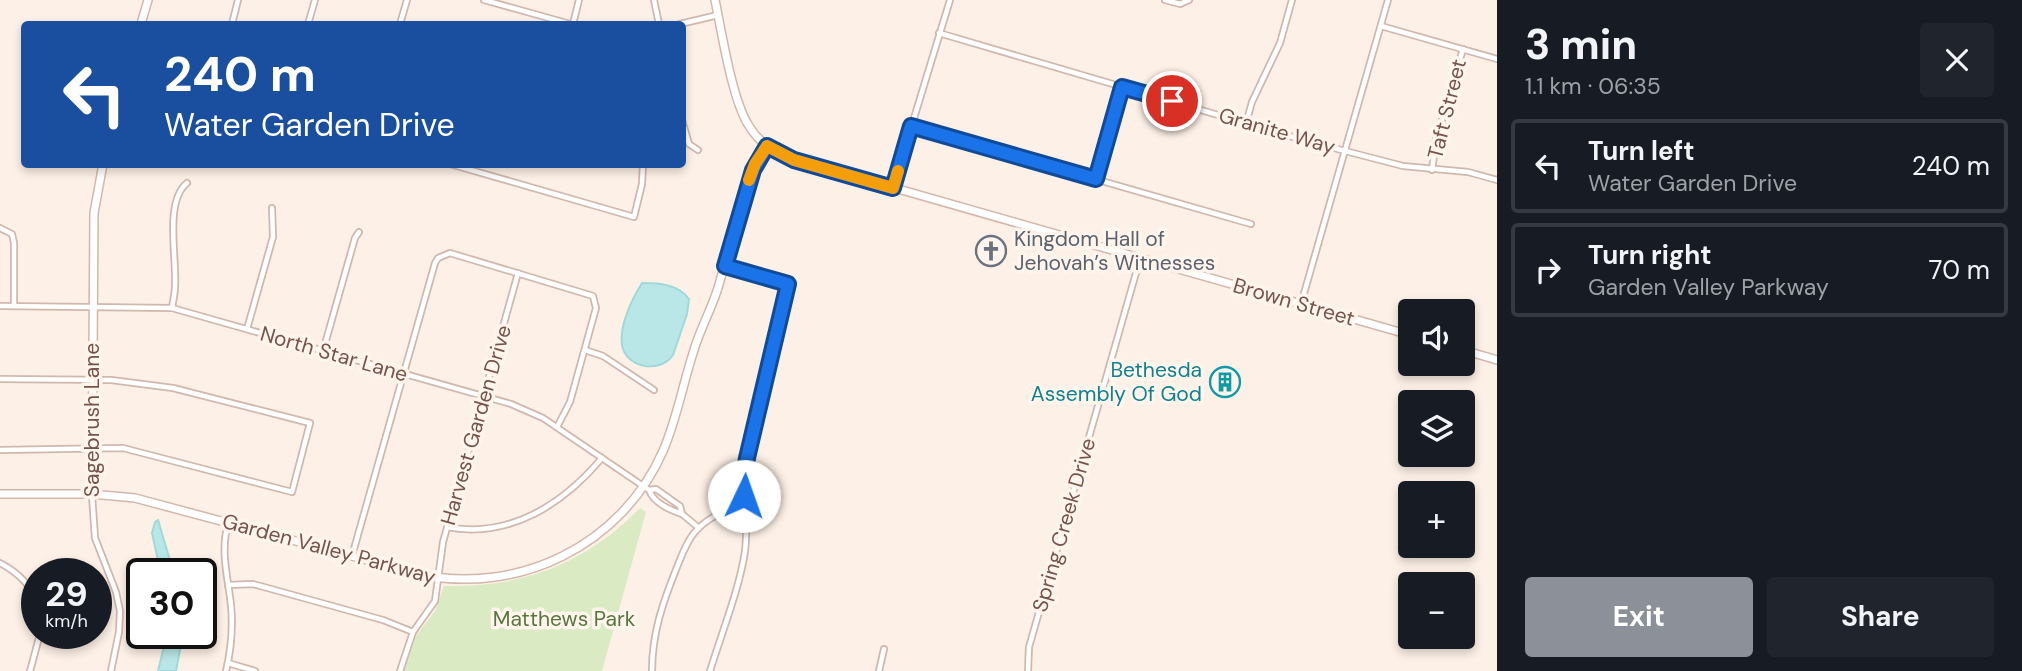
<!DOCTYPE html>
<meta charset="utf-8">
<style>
:root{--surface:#171b24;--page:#20242c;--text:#f1f3f6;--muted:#9ea1a6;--line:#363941;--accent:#8c9099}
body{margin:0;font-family:"DM Sans",sans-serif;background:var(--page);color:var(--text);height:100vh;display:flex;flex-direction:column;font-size:26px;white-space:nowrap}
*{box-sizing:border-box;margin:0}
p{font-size:23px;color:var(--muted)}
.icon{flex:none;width:38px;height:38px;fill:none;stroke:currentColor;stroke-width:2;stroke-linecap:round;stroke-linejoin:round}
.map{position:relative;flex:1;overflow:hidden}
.panel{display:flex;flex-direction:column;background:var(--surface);width:525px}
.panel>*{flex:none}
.guide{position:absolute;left:21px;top:21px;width:665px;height:147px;border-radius:7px;box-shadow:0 4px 10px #0003;background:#1a4fa0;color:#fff;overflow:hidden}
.fabs{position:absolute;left:1398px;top:299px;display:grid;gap:14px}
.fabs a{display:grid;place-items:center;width:77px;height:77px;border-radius:7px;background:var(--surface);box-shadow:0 4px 10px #0003;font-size:35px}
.speed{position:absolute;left:21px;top:558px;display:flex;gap:14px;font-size:35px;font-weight:700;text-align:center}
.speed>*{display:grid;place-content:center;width:91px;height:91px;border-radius:50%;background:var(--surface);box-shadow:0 4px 10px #0003;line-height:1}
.speed small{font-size:18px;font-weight:400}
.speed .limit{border:4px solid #111;border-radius:10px;background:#fff;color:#111}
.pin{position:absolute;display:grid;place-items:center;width:60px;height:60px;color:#fff;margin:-30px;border:4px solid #fff;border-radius:50%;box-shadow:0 2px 7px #0007}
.me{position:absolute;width:77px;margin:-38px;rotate:3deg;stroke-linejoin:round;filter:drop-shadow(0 0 5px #0008)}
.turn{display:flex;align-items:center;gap:24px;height:147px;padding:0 28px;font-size:32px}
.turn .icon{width:91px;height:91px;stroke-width:2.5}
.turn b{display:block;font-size:49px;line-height:60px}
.round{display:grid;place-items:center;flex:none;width:74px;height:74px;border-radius:7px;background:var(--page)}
.summary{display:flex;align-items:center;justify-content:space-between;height:119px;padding:0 28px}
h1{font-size:42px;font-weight:700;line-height:52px}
.action{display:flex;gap:14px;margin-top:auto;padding:14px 28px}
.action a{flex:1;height:80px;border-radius:7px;background:var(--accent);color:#fff;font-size:28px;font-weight:700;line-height:80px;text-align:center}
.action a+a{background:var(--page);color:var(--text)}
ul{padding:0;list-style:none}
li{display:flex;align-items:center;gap:21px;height:94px;margin:0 14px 10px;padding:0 14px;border:4px solid var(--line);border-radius:7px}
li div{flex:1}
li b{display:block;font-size:26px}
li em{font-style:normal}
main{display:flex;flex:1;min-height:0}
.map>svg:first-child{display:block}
.green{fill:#daebc3}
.water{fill:#b9e7e7;stroke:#9fd9d9;stroke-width:2}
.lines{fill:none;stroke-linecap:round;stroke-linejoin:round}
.street-casing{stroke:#d1b8ae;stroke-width:8}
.secondary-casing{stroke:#d4b7ab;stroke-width:10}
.street{stroke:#fff;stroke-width:4.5}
.secondary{stroke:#fff;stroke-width:7}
.route-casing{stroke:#114b97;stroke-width:18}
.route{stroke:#1a73e8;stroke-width:12}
.slow{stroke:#f59e0b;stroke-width:12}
.labels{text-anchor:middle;stroke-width:7;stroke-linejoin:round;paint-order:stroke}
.street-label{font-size:21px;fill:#77534a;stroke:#fff5ec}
.worship-label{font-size:21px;fill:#5b616d;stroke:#fff5ec;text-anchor:start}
.culture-label{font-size:21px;fill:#0d838f;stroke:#fff5ec;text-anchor:end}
.park-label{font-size:21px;fill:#58773e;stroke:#fff5ec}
</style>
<main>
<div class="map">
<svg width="1497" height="671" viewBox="0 0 1497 671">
<rect width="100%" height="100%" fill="#fdf0e6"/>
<path class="green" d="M640 508 646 512 602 671H404L416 636 435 611 444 586C522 588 585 564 640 508Z"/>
<g class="water">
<path d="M642 283C659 283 678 284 689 299L687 314 673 355C660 374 626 368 622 345 619 326 632 299 642 283Z"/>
<polygon points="158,520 174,574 161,574 152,533 155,522"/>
<polygon points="167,634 183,634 176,671 158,671"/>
</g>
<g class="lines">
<g class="street-casing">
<g id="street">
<polyline points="484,0 570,24"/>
<polyline points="654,0 659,24"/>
<polyline points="1165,0 1180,4 1189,0"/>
<polyline points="232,24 238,0"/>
<polyline points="308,24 315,0"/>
<polyline points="400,24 407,0"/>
<polyline points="573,24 579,0"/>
<polyline points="680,24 718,15"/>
<polyline points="1381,26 1497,59"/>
<polyline points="939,33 1303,140 1403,166 1468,172 1497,180"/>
<polyline points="682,120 689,144 698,150"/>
<polyline points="1246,123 1252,102 1280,43 1292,0"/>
<polyline points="911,126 1251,224"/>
<polyline points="450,164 634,217 642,184 643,164"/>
<polyline points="1432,170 1436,140 1463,49"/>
<polyline points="1096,179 1122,87"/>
<polyline points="893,187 950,0"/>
<polyline points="0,228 12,234 14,243 14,306"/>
<polyline points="1301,304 1388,0"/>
<path d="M0 306 172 308 511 404 543 418 649 490C653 502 670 510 682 514L680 506 656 489 649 490"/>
<path d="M172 308C173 301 175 293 175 286 177 258 164 202 187 183"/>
<polyline points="247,329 273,237 272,208"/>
<polyline points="585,350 603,356 654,390"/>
<polyline points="323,351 355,238 359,232"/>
<polyline points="0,379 111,380 173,388 310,423 292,492 123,448 0,450"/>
<polyline points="92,495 95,538 116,592 120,611 119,632 111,671"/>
<polyline points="682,514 699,528"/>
<path d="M447 527C510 539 563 504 602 458"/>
<polyline points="352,556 435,263 438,258 450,253 593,296 596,308 570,402 557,427"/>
<path d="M0 563C17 572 31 584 37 603"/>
<polyline points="228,585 253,584 264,587 383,620 413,632"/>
<polyline points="228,663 255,671"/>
<polyline points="30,671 40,634"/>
<path d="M226 671C231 650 233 627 231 605 228 578 220 551 228 524"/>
<polyline points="400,671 413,632 435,601 443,542 518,273"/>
<path d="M652 671C652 633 663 602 677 567 682 555 686 543 694 533 707 518 726 508 745 507"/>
<path d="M710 671C721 635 740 587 745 551 749 520 742 489 747 459L788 284 725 266"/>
<polyline points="879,671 884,649"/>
<polyline points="1028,671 1029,647 1140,259"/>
</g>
</g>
<g class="secondary-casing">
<g id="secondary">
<path d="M715 0C722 33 732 100 749 126 758 141 770 150 786 157L1410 335"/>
<polyline points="141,24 148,0"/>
<polyline points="1463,350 1497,360"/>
<path d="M0 494H92L135 498 419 574C518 596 622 545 663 451 677 419 683 383 694 350 701 326 714 305 720 281 732 240 742 180 767 146"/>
<polyline points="92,494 94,213 103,164"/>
</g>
</g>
<use href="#street" class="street"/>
<use href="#secondary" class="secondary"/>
</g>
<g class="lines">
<g class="route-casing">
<polyline id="route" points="744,496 744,477 747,458 788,284 725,266 753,170 767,146 794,160 893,188 911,126 1096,179 1122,87 1172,101"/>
</g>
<use href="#route" class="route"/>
<polyline class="slow" points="749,180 755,164 767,146 794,160 893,188 898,171"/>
</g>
<defs>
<g id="church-ring" transform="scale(1.575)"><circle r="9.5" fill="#fff5ec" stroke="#6b7280" stroke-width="1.5"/><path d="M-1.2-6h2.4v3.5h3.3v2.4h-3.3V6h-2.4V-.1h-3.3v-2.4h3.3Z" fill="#6b7280"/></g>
<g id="building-ring" transform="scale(1.575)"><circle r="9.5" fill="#fff5ec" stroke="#0f9aa8" stroke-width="1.5"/><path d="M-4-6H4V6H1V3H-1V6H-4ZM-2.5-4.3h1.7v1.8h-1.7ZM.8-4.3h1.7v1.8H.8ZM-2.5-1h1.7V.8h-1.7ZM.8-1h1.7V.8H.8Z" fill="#0f9aa8"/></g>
</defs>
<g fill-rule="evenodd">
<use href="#church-ring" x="991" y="251"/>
<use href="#building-ring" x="1225" y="382"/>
</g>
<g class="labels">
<g class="street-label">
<text transform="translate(1447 109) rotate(-76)" y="7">Taft Street</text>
<text transform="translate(1277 131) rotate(16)" y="7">Granite Way</text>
<text transform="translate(1294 302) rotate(16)" y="7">Brown Street</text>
<text transform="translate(334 354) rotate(16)" y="7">North Star Lane</text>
<text transform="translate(92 420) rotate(-90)" y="7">Sagebrush Lane</text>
<text transform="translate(476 425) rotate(-74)" y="7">Harvest Garden Drive</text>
<text transform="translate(1064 525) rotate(-74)" y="7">Spring Creek Drive</text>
<text transform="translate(329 549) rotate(15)" y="7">Garden Valley Parkway</text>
</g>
<g class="worship-label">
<text x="1014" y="246">Kingdom Hall of<tspan x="1014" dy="24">Jehovah’s Witnesses</tspan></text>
</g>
<g class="culture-label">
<text x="1202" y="377">Bethesda<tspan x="1202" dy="24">Assembly Of God</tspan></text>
</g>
<g class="park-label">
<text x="564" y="626">Matthews Park</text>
</g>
</g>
</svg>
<div class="fabs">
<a><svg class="icon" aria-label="sound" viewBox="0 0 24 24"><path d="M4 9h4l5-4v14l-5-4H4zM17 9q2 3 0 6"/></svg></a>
<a><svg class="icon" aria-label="layers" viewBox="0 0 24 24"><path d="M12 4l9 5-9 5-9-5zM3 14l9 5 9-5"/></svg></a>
<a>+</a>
<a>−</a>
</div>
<div class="speed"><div>29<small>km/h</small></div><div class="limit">30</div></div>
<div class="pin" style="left:1172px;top:101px;background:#d93025"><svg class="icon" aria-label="arrive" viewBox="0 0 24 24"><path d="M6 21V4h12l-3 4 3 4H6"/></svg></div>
<svg class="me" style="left:744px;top:496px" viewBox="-20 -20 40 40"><circle r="19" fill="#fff"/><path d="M0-13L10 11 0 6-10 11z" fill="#1a73e8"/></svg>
<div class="guide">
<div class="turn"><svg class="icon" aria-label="left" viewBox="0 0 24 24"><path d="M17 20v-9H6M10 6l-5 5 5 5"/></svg><div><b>240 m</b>Water Garden Drive</div></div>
</div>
</div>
<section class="panel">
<div class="summary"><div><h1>3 min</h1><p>1.1 km · 06:35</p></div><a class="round"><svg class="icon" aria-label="close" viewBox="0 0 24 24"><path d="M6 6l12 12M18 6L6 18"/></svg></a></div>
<ul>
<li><svg class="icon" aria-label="left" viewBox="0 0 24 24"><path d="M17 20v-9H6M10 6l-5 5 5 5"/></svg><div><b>Turn left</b><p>Water Garden Drive</p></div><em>240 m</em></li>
<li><svg class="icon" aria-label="right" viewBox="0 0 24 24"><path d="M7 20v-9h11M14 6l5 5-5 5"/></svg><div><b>Turn right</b><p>Garden Valley Parkway</p></div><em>70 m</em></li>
</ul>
<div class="action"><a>Exit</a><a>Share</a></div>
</section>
</main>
